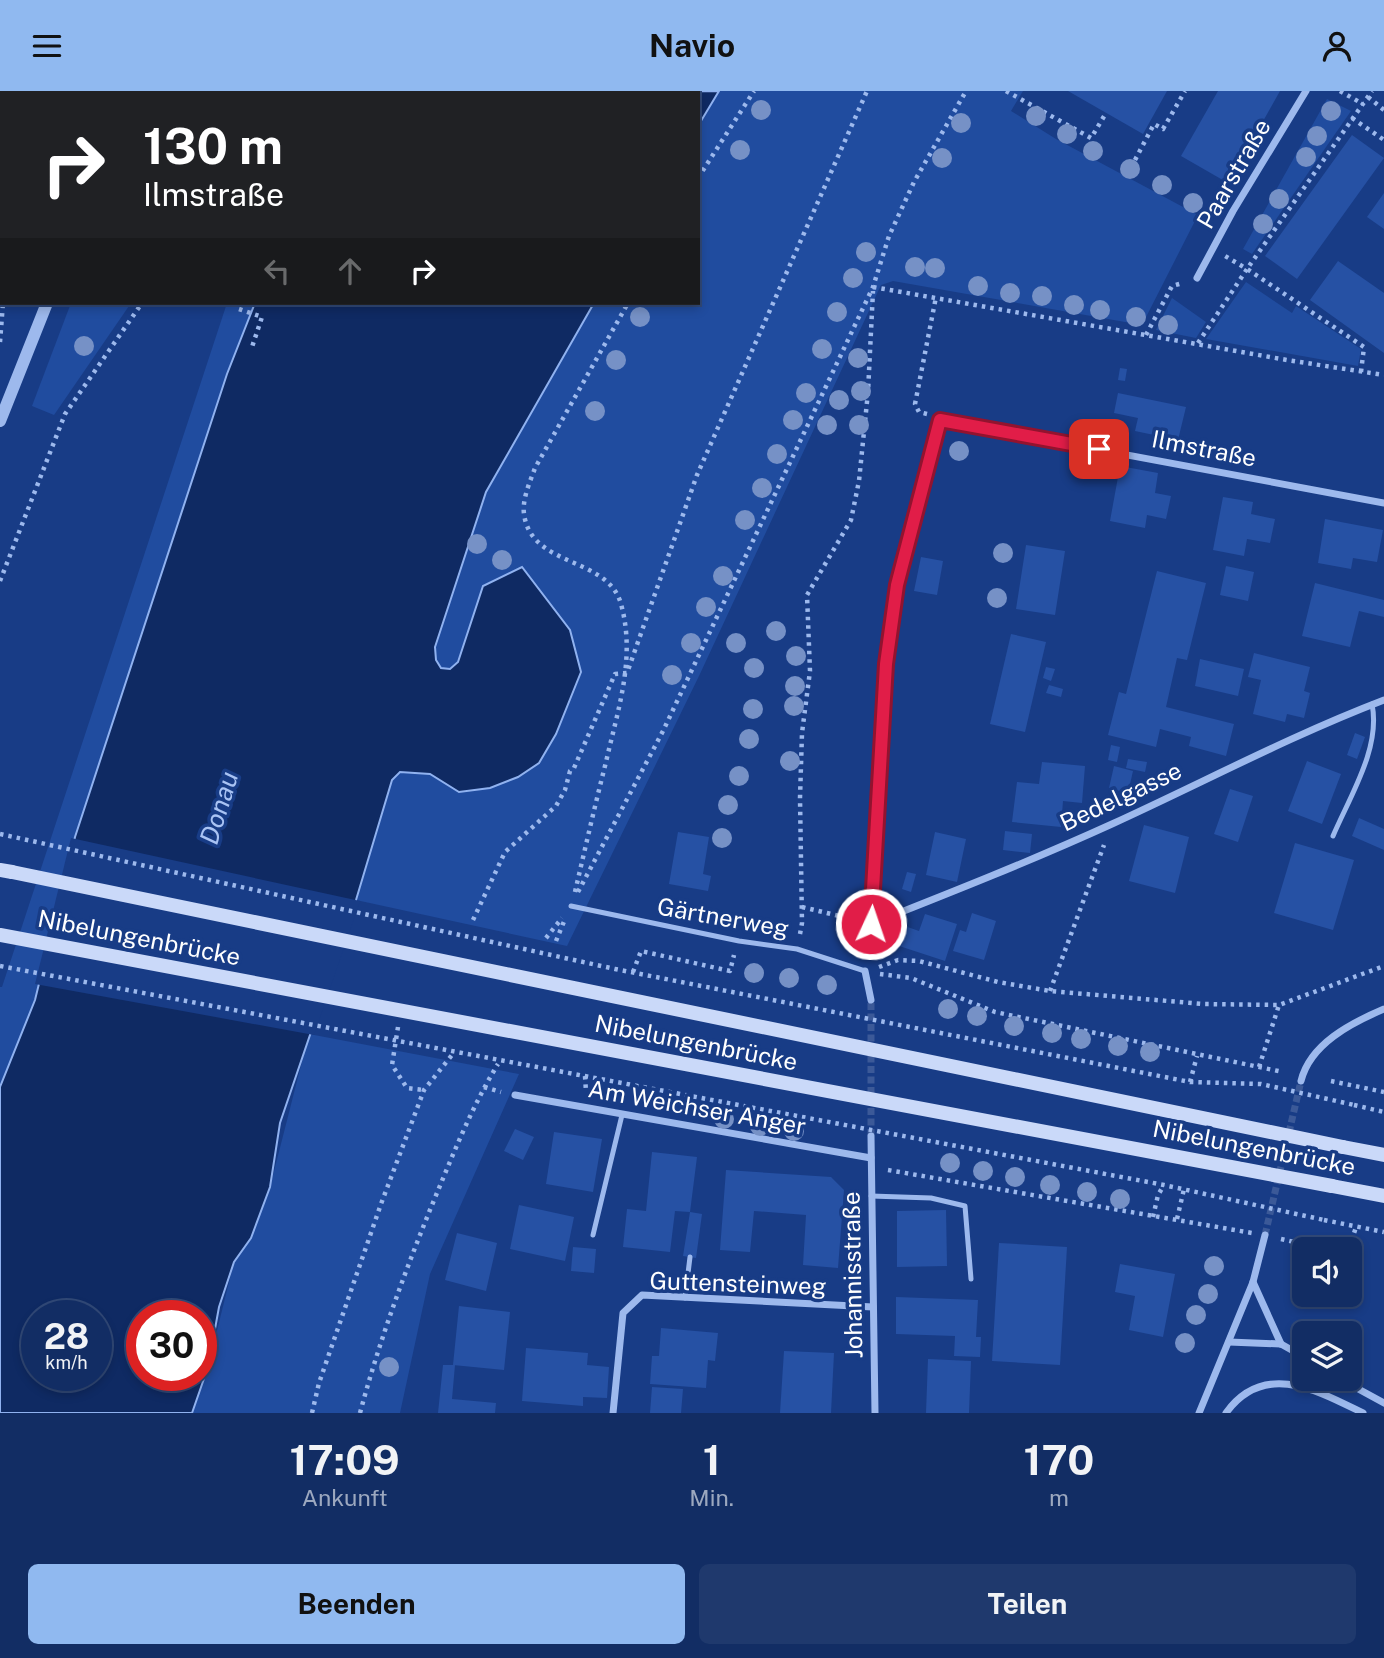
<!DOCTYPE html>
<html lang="de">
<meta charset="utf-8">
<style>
:root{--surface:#122d64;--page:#1f396d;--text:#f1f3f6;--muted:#9ca8bf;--line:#314978;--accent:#90b9f0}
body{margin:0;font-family:"Public Sans",sans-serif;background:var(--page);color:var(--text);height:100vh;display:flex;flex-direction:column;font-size:26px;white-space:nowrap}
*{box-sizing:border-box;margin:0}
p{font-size:23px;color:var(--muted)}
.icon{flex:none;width:38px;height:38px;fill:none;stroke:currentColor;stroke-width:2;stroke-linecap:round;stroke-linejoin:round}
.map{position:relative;height:1322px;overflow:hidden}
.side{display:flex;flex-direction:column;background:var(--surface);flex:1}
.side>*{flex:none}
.banner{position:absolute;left:0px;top:0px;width:700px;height:214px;box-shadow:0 4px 10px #0003,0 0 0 2px var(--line);background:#202124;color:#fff;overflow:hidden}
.tools{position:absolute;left:1292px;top:1146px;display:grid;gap:14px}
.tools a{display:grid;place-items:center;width:70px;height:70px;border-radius:10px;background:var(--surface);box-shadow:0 4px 10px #0003,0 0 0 2px var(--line);font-size:35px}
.speed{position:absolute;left:21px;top:1209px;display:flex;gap:14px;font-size:35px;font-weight:700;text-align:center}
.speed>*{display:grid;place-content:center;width:91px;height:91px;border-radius:50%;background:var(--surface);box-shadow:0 4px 10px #0003,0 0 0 2px var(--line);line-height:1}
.speed small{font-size:18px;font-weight:400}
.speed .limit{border:10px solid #d22;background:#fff;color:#111}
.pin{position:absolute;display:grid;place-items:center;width:60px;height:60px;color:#fff;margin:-30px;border-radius:14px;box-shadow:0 4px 10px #0006}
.me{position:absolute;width:77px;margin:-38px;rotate:3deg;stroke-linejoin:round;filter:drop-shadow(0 0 5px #0008)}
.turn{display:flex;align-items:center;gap:24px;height:147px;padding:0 28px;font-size:32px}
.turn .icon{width:91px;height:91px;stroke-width:2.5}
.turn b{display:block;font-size:49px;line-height:60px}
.lanes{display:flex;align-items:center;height:66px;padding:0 28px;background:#0003;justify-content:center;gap:35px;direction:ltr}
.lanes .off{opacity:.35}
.eta{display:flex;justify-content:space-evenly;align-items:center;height:119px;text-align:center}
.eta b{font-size:42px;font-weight:700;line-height:49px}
.button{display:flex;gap:14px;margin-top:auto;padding:14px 28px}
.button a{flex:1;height:80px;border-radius:10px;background:var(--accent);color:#111;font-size:28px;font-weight:700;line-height:80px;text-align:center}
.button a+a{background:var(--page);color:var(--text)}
header{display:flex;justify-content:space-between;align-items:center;height:91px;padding:0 28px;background:var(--accent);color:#111;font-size:32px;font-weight:700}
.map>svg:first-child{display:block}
.green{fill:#204c9f}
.water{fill:#0f2a63;stroke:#90b2f0;stroke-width:2;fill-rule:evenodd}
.pier{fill:#183c86}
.building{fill:#2651a4}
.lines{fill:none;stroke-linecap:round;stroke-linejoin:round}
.minor-tunnel{stroke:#3b5998;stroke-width:7;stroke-dasharray:7 3.5;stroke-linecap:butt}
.path{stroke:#9db9ed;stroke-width:4.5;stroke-dasharray:3.5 5;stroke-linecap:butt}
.service{stroke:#9db9ed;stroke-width:5}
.minor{stroke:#9db9ed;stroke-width:7}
.tertiary{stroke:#9db9ed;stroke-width:12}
.secondary{stroke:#cad9f9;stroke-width:14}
.path-bridge{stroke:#9db9ed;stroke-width:4.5;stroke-dasharray:3.5 5;stroke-linecap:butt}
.secondary-bridge{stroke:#cad9f9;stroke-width:14}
.tree{fill:#7691c6}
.route-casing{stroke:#92132f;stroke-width:18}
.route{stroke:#e11d48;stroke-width:12}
.labels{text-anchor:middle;stroke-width:7;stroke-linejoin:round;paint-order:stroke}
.street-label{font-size:24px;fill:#fff;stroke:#183c86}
.water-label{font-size:26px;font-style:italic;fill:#a9c3f4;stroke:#183c86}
</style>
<header><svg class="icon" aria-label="menu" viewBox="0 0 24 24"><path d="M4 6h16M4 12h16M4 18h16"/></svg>Navio<svg class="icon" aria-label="person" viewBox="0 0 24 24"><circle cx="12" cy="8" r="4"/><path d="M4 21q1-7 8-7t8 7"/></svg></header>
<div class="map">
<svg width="1384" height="1322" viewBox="0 0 1384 1322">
<rect width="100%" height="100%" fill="#183c86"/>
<g class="green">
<polygon points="719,0 1023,0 1011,20 1056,48 1198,124 1142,234 893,190 881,194 699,585 567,855 356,809 392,689 399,681 430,683 459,701 556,643 581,581 570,539 483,495 458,571 450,578 441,577 435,569 435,555 486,401 594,212 698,212 698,35"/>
<polygon points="1327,8 1351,20 1252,163 1243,158"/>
<polygon points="1246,191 1292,222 1296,215 1361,258 1358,275 1206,248"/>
<polygon points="1172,207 1206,231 1196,247 1156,239"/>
<polygon points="71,212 131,212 54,324 32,315"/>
<polygon points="227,212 255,212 227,283 75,746 35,909 0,996 0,896 2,896"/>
<polygon points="309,943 519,983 430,1183 400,1322 192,1322 208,1276 234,1171 270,1096"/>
</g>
<g class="water">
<polygon points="719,0 698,35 698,2 286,1"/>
<path d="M255 212H594L486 401 435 556 436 569 441 577 450 578 458 571 483 495 522 476 570 539 581 581 556 643 539 672 518 686 490 697 459 701 430 683 400 681 392 689 356 809 280 1032 270 1096 251 1147 234 1171 219 1216 208 1276 192 1322H0V996L35 909 75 746 227 283ZM37 1225H96V1284H37ZM142 1225H201V1284H142Z"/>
</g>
<polygon class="pier" points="71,747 360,810 314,944 35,893"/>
<g class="building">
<polygon points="1068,0 1167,0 1143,43"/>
<polygon points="1218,0 1280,0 1228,92 1181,65"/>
<polygon points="1352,44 1384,67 1297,188 1265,165"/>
<polygon points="1384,102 1384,138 1367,126"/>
<polygon points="1338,170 1384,202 1384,262 1310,209"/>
<polygon points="1120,277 1127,278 1125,290 1118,289"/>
<polygon points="1118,302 1186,316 1178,349 1135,340 1138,327 1114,322"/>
<polygon points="1120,375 1158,382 1155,402 1171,405 1166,428 1147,424 1145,437 1110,430"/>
<polygon points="1223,406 1253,411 1251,423 1275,428 1270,452 1247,448 1244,465 1213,459"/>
<polygon points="1325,428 1383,439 1377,471 1353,467 1351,478 1318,472"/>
<polygon points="1026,454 1065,460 1055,524 1016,518"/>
<polygon points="921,466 943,470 937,504 914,500"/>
<polygon points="1226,475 1254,481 1248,510 1220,504"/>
<polygon points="1157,480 1206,492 1187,569 1177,567 1166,616 1234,633 1226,665 1189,655 1191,646 1160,638 1156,656 1108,644 1119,601 1126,603"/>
<polygon points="1315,492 1384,509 1384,526 1359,520 1350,556 1302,545"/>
<polygon points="1011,543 1046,551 1025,641 990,633"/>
<polygon points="1254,562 1310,576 1304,600 1310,602 1304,627 1287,623 1285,631 1253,623 1261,589 1248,586"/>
<polygon points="1200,568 1244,578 1238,605 1195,595"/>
<polygon points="1046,576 1055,578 1051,590 1043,587"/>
<polygon points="1049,594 1063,598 1061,606 1046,602"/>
<polygon points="1355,642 1365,646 1357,668 1347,664"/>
<polygon points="1111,654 1120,656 1117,671 1108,669"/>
<polygon points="1128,668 1147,671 1145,681 1126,677"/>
<polygon points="1307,670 1341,683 1322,733 1288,720"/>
<polygon points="1042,671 1085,675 1082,712 1063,710 1061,736 1012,731 1017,691 1039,693"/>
<polygon points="1114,675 1133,680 1128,702 1109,697"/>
<polygon points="1230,698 1253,705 1238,751 1214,743"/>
<polygon points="1359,727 1384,738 1384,759 1352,745"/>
<polygon points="1144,734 1189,746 1175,802 1129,790"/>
<polygon points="1005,740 1032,743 1030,762 1003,759"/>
<polygon points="678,741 709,746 703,783 711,785 708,800 669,793"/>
<polygon points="935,741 966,748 957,791 926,784"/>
<polygon points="1295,752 1354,769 1333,839 1274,822"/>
<polygon points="907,781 916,783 911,801 902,798"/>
<polygon points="972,822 996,830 984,869 953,860 960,839 966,841"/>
<polygon points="925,823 957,833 945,870 890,852 896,832 919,840"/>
<polygon points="515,1038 534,1046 523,1069 504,1060"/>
<polygon points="554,1041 602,1048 593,1101 546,1093"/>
<polygon points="652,1061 697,1066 690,1121 675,1120 670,1161 623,1156 627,1118 646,1120"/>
<polygon points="726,1079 831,1086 844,1099 838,1177 803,1174 806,1124 754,1120 750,1161 720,1159"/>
<polygon points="519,1114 574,1126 565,1170 510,1158"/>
<polygon points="946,1119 947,1175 897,1176 897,1120"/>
<polygon points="690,1121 702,1123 696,1167 683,1165"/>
<polygon points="457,1142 497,1152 486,1200 445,1189"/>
<polygon points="999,1152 1067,1156 1060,1274 992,1270"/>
<polygon points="573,1156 596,1158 594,1182 571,1180"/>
<polygon points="1120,1173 1175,1183 1163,1246 1129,1239 1135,1205 1115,1201"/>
<polygon points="896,1206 978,1209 976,1246 981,1246 980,1266 954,1265 955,1245 896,1243"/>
<polygon points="459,1215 510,1221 504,1279 453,1274"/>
<polygon points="661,1237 718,1242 715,1270 708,1269 706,1297 650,1293 652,1265 659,1265"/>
<polygon points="526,1257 588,1262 587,1274 609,1276 607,1307 583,1306 583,1315 522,1310"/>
<polygon points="784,1260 834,1262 831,1322 780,1322"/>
<polygon points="928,1268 971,1270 969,1322 926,1322"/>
<polygon points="443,1274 455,1274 452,1308 496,1312 495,1322 438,1322"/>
<polygon points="652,1296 683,1298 681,1322 650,1322"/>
</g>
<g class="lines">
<g class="minor-tunnel">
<polyline points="871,1045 871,909"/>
<polyline points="1265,1144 1301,990"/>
</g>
<g class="path">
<polyline points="1006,0 1091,47 1106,22"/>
<polyline points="1340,0 1363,13"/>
<polyline points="252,2 252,0"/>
<polyline points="1368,6 1384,19"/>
<polyline points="1352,27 1384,49"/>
<polyline points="1135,69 1154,33 1163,38 1185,0"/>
<polyline points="698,87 754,0"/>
<polyline points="0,164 2,166"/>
<polyline points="873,196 1287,269 1384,284"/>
<polyline points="239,218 262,226 251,259"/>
<polyline points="1146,244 1172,195 1183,192"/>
<polyline points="0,251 3,212"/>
<polyline points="1198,252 1247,178 1225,165"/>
<polyline points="1361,281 1364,256 1247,178 1372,0"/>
<polyline points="927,323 919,321 915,313 936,206"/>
<polyline points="0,490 65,323 142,212"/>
<path d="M575 801C585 758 595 714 606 671 618 618 636 567 621 513 608 465 531 477 524 423 522 408 530 391 535 377L628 212"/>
<polyline points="578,801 663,640 873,196 889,145 914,91 966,0"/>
<polyline points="802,816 856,829"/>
<polyline points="473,829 505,761 556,715 565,699 570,680 574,677 615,583 627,582 697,384 867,0"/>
<polyline points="800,843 802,832 800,707 802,642 810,580 807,504 851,429 859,390 868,301 873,200"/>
<polyline points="546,847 562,827"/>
<polyline points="556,850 565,828"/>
<polyline points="874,868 877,855 875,847"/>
<polyline points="879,876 898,869 919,870 998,891 1050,900 1203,913 1279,914 1384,875"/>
<polyline points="633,881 641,860 730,880 734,864"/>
<polyline points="880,883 911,887 995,921 1283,981"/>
<polyline points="1050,900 1104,754"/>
<polyline points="398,936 392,974 407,997 424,999"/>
<polyline points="1259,976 1279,914"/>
<polyline points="585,985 586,1001"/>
<polyline points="1331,990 1384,1001"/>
<polyline points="1190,991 1197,965"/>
<polyline points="484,996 501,1001"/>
<polyline points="1354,1014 1384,1021"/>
<polyline points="888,1079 1252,1142"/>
<polyline points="1153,1126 1158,1104 1164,1094"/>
<polyline points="1177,1128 1184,1098"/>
<polyline points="1324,1129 1384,1141"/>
<polyline points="1281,1148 1324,1158"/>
<polyline points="1349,1158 1356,1136"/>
<polyline points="312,1322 319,1292 381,1113 424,999 452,964"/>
<path d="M360 1322C379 1251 404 1183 432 1114 452 1066 471 1017 498 973"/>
</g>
<g class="service">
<path d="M1333 745C1350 705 1381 657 1372 613"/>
<polyline points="571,815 739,850 797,858 865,880"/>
<polyline points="871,1105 931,1107 965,1115 971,1188"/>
<polyline points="593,1144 622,1024"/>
<polyline points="685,1207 690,1166"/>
</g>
<g class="minor">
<polyline points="1197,187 1233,120 1306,0"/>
<path d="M1384 412 940 329 897 494 885 573 871 833C952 801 1033 769 1112 733 1204 691 1290 645 1384 609"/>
<polyline points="865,880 871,909"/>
<path d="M1301 990C1310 953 1351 932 1384 918"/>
<polyline points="515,1004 871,1067"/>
<polyline points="871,1045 875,1322"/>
<polyline points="1253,1191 1281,1253"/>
<polyline points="1229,1251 1281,1253 1304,1266"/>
<polyline points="1340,1288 1384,1312"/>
<polyline points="613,1322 623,1222 642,1204 873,1216"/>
<polyline points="1199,1322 1253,1191 1265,1144"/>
<path d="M1226 1322C1264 1269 1318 1300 1363 1322"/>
</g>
<g class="tertiary">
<polyline points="0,85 2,86"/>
<polyline points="0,330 47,212"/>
</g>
<g class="secondary">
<polyline points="0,779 12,781"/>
<polyline points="1343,1056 1384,1064"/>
<polyline points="1332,1095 1384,1105"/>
</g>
<g class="path-bridge">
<polyline points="0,743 615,878 1190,991 1261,993 1354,1014"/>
<polyline points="0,875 1164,1094 1324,1129"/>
</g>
<g class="secondary-bridge">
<polyline points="12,781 1343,1056"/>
<polyline points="0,844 1332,1095"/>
</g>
</g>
<g class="tree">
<circle cx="761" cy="19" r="10"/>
<circle cx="1331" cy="20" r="10"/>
<circle cx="1036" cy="25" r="10"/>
<circle cx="961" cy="32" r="10"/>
<circle cx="1067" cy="43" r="10"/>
<circle cx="1317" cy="45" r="10"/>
<circle cx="740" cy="59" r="10"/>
<circle cx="1093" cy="60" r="10"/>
<circle cx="1306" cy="66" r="10"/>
<circle cx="942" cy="67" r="10"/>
<circle cx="1130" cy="78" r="10"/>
<circle cx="1162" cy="94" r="10"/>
<circle cx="1279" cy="108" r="10"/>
<circle cx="1193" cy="112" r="10"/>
<circle cx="1263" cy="133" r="10"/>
<circle cx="866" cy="161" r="10"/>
<circle cx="915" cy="176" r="10"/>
<circle cx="935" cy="177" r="10"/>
<circle cx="853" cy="187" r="10"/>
<circle cx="978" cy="195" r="10"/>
<circle cx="1010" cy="202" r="10"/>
<circle cx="1042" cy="205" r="10"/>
<circle cx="1074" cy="214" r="10"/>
<circle cx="1100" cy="219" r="10"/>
<circle cx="837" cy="221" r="10"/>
<circle cx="640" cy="226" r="10"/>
<circle cx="1136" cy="226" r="10"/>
<circle cx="1168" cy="234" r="10"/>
<circle cx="84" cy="255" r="10"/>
<circle cx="822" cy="258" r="10"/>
<circle cx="858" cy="267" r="10"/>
<circle cx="616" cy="269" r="10"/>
<circle cx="861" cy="300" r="10"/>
<circle cx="806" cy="302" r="10"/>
<circle cx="839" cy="309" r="10"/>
<circle cx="595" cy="320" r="10"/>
<circle cx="793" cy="329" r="10"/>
<circle cx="827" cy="334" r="10"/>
<circle cx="859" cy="334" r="10"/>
<circle cx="959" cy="360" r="10"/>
<circle cx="777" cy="363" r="10"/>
<circle cx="762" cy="397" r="10"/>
<circle cx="745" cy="429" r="10"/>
<circle cx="477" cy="453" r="10"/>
<circle cx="1003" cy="462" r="10"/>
<circle cx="502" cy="469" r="10"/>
<circle cx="723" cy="485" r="10"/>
<circle cx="997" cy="507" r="10"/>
<circle cx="706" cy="516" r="10"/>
<circle cx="776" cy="540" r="10"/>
<circle cx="691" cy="552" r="10"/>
<circle cx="736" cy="552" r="10"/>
<circle cx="796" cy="565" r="10"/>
<circle cx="754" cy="577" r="10"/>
<circle cx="672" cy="584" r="10"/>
<circle cx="795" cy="595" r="10"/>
<circle cx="794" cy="615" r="10"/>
<circle cx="753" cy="618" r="10"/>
<circle cx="749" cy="648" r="10"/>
<circle cx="790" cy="670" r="10"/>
<circle cx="739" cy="685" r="10"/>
<circle cx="728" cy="714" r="10"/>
<circle cx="722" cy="747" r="10"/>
<circle cx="754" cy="882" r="10"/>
<circle cx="789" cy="887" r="10"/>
<circle cx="827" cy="894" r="10"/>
<circle cx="948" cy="918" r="10"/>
<circle cx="977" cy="925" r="10"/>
<circle cx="1014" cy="935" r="10"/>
<circle cx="1052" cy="942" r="10"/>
<circle cx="1081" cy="948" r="10"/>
<circle cx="1118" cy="955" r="10"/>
<circle cx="1150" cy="961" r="10"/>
<circle cx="724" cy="1028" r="10"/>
<circle cx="760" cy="1035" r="10"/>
<circle cx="794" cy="1040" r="10"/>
<circle cx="950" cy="1072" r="10"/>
<circle cx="983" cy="1080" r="10"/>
<circle cx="1015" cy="1086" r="10"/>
<circle cx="1050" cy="1094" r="10"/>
<circle cx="1087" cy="1101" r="10"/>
<circle cx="1120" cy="1108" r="10"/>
<circle cx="1214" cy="1175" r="10"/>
<circle cx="1208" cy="1203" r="10"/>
<circle cx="1196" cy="1224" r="10"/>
<circle cx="1185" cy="1252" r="10"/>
<circle cx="389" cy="1276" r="10"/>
</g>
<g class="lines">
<g class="route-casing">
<polyline id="route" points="871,833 886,573 897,494 940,329 1099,358"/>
</g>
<use href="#route" class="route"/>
</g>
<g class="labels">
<g class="street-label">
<text transform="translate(1234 83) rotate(-60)" y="8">Paarstraße</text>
<text transform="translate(1204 358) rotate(11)" y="8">Ilmstraße</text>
<text transform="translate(1121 706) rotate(-25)" y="8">Bedelgasse</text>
<text transform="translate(723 827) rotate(10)" y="8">Gärtnerweg</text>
<text transform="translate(139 847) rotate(11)" y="8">Nibelungenbrücke</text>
<text transform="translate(696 952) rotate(11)" y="8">Nibelungenbrücke</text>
<text transform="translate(697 1017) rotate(10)" y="8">Am Weichser Anger</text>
<text transform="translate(1254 1057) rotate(11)" y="8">Nibelungenbrücke</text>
<text transform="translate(853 1184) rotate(-91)" y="8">Johannisstraße</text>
<text transform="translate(738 1193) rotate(2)" y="8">Guttensteinweg</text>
</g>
<g class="water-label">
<text transform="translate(219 717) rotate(-73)" y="9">Donau</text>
</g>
</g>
</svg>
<div class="tools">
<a><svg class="icon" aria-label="sound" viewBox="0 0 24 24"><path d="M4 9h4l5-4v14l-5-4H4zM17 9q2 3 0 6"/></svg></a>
<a><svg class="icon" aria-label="layers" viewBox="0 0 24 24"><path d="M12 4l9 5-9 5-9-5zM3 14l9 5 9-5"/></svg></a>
</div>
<div class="speed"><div>28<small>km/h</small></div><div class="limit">30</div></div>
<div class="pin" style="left:1099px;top:358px;background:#d93025"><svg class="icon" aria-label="arrive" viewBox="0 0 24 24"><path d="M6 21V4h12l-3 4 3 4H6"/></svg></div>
<svg class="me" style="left:871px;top:833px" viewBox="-20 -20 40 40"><circle r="17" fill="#e11d48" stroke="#fff" stroke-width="3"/><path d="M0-11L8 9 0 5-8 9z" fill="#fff"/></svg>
<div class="banner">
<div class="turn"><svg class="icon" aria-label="right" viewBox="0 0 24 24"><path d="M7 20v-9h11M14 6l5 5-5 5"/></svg><div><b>130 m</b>Ilmstraße</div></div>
<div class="lanes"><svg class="icon off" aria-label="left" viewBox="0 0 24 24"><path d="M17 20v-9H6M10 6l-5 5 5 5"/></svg><svg class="icon off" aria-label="ahead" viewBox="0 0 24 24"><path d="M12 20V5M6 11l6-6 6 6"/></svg><svg class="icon" aria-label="right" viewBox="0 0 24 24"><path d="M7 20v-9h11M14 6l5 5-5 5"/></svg></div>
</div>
</div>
<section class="side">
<div class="eta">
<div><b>17:09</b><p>Ankunft</p></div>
<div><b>1</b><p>Min.</p></div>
<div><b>170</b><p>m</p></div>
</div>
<div class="button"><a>Beenden</a><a>Teilen</a></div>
</section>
